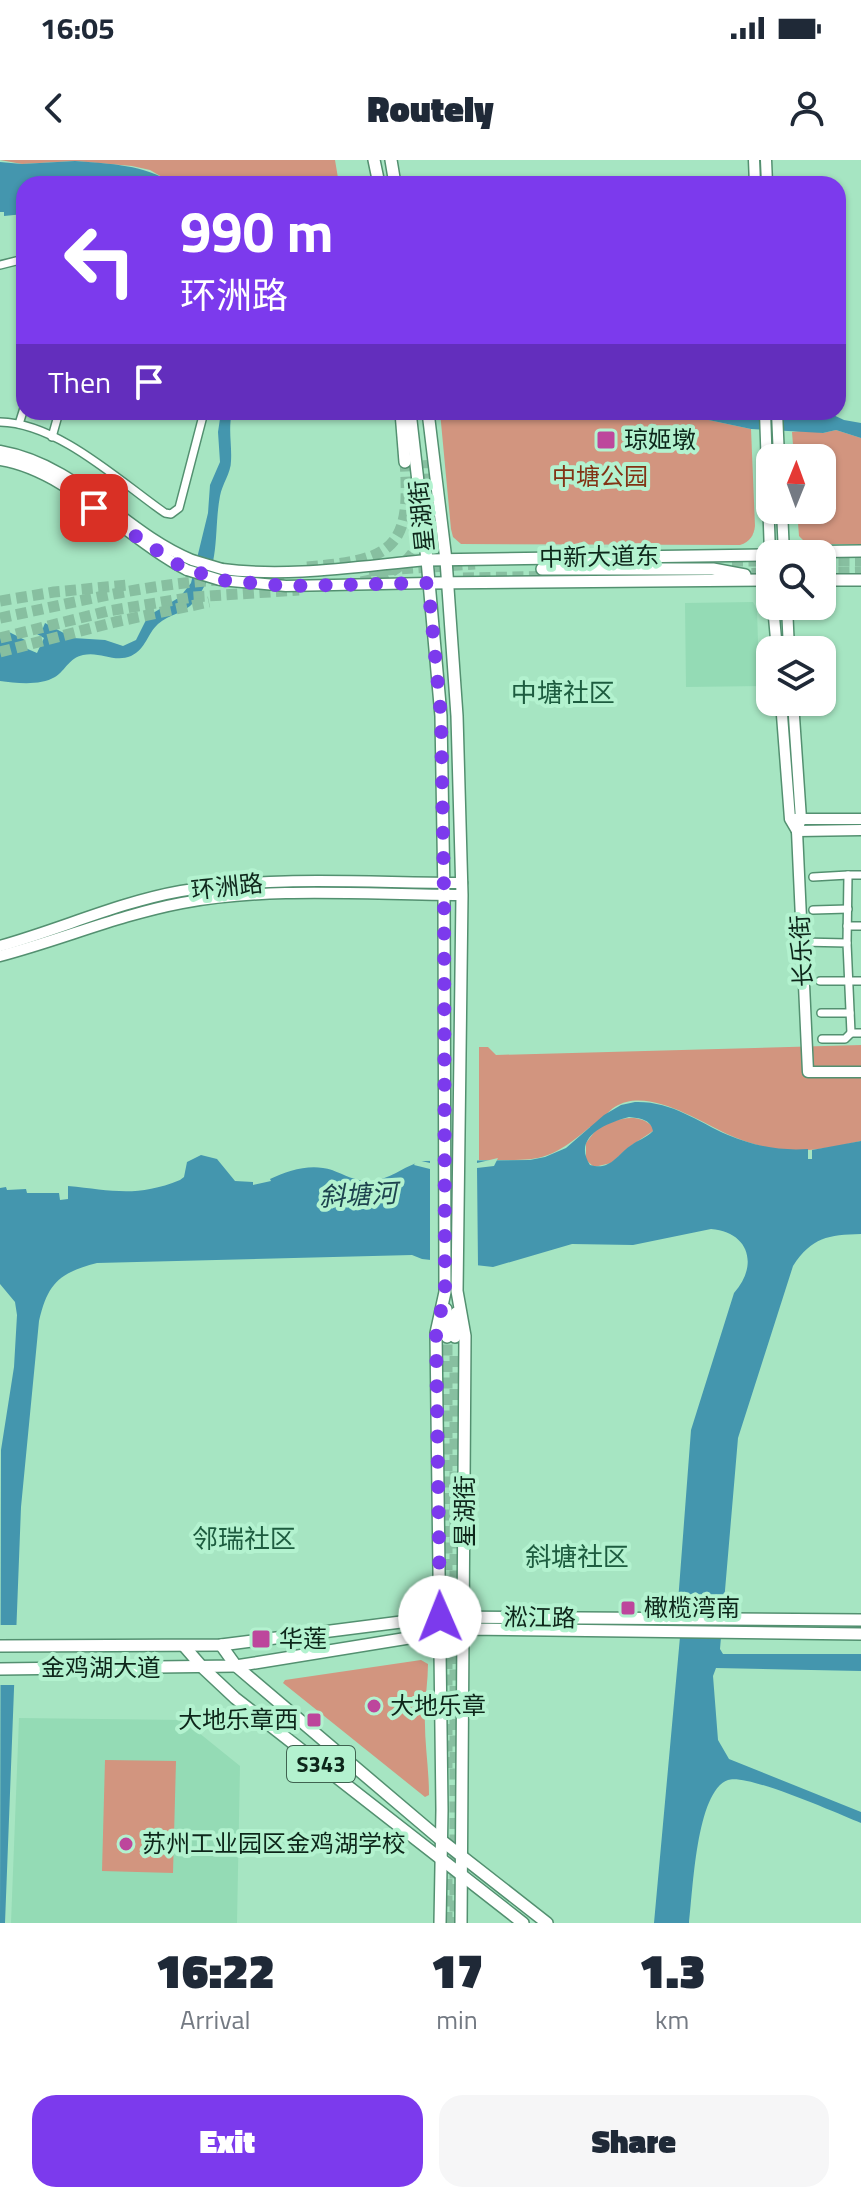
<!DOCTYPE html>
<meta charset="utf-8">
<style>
:root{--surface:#fff;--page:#f6f6f7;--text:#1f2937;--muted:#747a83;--accent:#7c3aed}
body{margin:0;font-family:"Titillium Web","Noto Sans SC",sans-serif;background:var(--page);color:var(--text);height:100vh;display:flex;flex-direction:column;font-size:30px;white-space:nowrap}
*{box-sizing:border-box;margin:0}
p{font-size:26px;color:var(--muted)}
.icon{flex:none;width:44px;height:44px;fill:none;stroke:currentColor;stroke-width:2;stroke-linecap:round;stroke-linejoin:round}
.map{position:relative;height:1763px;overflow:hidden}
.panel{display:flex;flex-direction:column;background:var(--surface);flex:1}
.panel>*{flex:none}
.top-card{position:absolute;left:16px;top:16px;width:830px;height:244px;border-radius:24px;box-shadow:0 2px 6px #0004;background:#7c3aed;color:#fff;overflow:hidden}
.needle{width:52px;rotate:1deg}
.tools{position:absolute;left:756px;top:284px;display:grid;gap:16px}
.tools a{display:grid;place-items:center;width:80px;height:80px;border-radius:16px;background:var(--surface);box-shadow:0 2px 6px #0004;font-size:40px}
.pin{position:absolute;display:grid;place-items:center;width:68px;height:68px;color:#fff;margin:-34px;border-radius:16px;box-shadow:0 4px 12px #0006}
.me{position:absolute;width:88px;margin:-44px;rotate:359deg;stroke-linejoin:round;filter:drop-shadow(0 0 6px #0008)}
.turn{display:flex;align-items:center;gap:28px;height:168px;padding:0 32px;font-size:36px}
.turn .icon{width:104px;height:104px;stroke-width:2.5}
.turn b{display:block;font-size:56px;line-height:68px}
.then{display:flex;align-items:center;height:76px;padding:0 32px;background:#0003;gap:16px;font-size:30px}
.eta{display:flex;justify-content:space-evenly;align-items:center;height:136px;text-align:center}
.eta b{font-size:48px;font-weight:800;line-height:56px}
.cta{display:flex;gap:16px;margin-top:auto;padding:16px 32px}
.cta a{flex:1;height:92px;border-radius:24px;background:var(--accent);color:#fff;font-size:32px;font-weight:800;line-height:92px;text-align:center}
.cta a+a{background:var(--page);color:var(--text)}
.status{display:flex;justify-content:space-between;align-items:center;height:56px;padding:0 40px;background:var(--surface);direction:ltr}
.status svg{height:22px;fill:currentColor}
header{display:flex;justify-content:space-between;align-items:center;height:104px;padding:0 32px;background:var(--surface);font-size:36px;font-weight:800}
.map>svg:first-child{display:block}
.built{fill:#94dbb5}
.green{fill:#d2957f}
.water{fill:#4496ae;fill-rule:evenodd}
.pier{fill:#a6e5c2}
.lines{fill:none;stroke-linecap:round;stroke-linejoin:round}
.primary-tunnel{stroke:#87bfa0;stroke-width:11;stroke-dasharray:11 5.5;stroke-linecap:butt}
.street-casing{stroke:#539070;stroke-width:10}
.secondary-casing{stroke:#539070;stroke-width:13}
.primary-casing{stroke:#539070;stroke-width:14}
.street{stroke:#fff;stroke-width:7}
.secondary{stroke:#fff;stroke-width:10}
.primary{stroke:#fff;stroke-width:11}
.secondary-bridge-casing{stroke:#539070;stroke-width:13;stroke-linecap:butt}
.secondary-bridge{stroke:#fff;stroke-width:10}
.route{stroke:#7c3aed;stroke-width:14;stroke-dasharray:0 25.2}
.poi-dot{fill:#bd469c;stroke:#b3f2cf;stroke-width:3}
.labels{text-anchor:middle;stroke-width:8;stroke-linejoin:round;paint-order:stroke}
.shield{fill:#b3f2cf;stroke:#3f6350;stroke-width:2}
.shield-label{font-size:22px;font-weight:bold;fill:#0d261a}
.poi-label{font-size:24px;fill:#0d261a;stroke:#b3f2cf;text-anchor:start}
.park-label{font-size:24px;fill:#823315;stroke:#b3f2cf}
.street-label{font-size:24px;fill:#0d261a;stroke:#b3f2cf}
.neighbourhood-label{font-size:26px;fill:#1d5c3f;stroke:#b3f2cf}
.water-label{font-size:26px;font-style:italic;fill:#1d434e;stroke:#b3f2cf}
</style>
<div class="status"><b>16:05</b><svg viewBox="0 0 49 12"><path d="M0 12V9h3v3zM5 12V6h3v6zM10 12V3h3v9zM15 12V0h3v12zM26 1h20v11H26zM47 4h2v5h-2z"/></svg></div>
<header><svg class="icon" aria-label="back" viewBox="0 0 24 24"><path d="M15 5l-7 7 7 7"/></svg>Routely<svg class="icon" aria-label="person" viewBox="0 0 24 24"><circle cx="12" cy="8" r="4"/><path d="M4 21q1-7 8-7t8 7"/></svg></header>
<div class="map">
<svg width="861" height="1763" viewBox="0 0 861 1763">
<rect width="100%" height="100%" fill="#a6e5c2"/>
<g class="built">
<polygon points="753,442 757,449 758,483 764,506 766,526 686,527 685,443"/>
<polygon points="19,1558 183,1560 240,1606 237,1763 11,1763"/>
</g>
<g class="green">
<polygon points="0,0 335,0 339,24 174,24 150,10 132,6 75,1 22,4"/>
<path d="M440 252H671L751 269 755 366C754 375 750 382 740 385L461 384 453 377 451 369Z"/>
<polygon points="809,270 823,273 836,270 861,278 861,384 812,384 806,383 799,376 797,350 822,350 822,298 794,298 792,272"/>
<path d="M861 885V981C831 988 799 994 769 988 755 985 740 980 727 974 690 957 624 911 597 969 614 959 638 951 653 967V971L629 987 611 1003 594 1007 586 1000V983L595 971 590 967C544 1006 536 999 479 1000V887H488L496 895Z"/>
<path d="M421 1500 428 1504C428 1521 425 1537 425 1554 424 1581 429 1607 429 1635L425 1637 283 1523 285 1520Z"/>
<polygon points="105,1600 176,1601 173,1713 102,1711"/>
</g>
<g class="water">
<path d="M75 1C110 4 144 4 174 24H24V54L4 56V52H0V2L22 4Z"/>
<path d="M221 252H232C228 269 232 284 231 301 231 313 222 324 220 336 213 373 222 408 194 442 184 454 169 454 158 464 147 474 146 489 131 496 114 503 100 491 83 495 69 498 66 510 55 517 40 526 16 523 0 521V473L5 475 7 471 25 480 23 487 37 493 44 478 37 474 40 467 43 468 45 463 73 478 105 480 123 486 136 480 148 456 180 437 191 423 208 353 210 325 220 302 218 272Z"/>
<polygon points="671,252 827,252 844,260 861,263 861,278 836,270 823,273 751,269"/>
<path d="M635 942C672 941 696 961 728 975 754 986 780 991 808 989V999H812V990L861 981V1074C828 1075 812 1077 793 1106L738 1278 720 1489 723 1494H861V1511L716 1508 713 1516 718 1580 729 1599 861 1652V1663C838 1654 747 1613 728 1620 696 1631 693 1732 689 1763H654L683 1444 678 1442 691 1270 734 1133C759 1105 749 1072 711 1069L633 1085 572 1084 493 1107 422 1099 412 1095 97 1103C59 1113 48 1123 39 1161L21 1347 5 1763H0L1 1290 14 1207 17 1155 15 1142 0 1124V1028L6 1027 7 1030 26 1029 27 1033H59L60 1040 68 1039V1026C111 1030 136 1038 180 1020L184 1017 187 1002 201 995 217 999 235 1021 253 1022V1025L271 1021 270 1019C289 1010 311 1003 332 1010 345 1015 355 1021 369 1021 389 1021 403 1006 423 1001L530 1000 545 997 566 988 604 955 621 945ZM629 957C639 958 651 959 653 971 646 978 638 980 630 986 616 996 610 1011 590 1005 572 977 606 963 629 957Z"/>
</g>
<g class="pier">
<polygon points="477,996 477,1003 498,998 494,1006 477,1008 478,1106 430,1104 430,1009 414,1005 417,1000 430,1003 430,997"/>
<polygon points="0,1465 20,1465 18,1525 0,1525"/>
</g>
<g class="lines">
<g class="primary-tunnel">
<polyline points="732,401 770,401"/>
<polyline points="822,401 861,401"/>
<path d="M307 407C390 400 412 391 405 302"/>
<polyline points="369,411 475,404"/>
<polyline points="822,413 861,412"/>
<polyline points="735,414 770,413"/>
<polyline points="463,418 666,414"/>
<polyline points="241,419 284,416"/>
<path d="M361 422C429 409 430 358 428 300"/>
<polyline points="0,441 54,432 127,425"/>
<path d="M0 458C73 443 145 424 220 420"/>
<polyline points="0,478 108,451 193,437 299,430"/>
<polyline points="0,492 115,462 209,442"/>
<polyline points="455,1196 455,1763"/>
<polyline points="447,1608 447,1177"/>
<polyline points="447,1763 447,1697"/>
</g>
<g class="street-casing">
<g id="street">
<polyline points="0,105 24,99"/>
<path d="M0 262C58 263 119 321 165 353L171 354 179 348 204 252"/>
<polyline points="19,264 24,248"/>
<polyline points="52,277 59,252"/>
<polyline points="813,717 848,715"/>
<polyline points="813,750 848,749"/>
<polyline points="847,766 861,766"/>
<polyline points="802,782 847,783 851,873 861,873"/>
<polyline points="847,783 848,715 861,715"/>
<polyline points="820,821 861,821"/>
<polyline points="821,853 850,853"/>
<polyline points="822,879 845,879 851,873"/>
</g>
</g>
<g class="secondary-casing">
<g id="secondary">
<polyline points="754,0 755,24"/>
<polyline points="766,0 767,24"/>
<polyline points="765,252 770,394"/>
<polyline points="777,252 779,298"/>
<path d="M0 291C79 305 122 371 192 400"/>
<path d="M0 300C66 310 127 379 187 410"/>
<polyline points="782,350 784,394"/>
<path d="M222 409C289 418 360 406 427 400"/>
<polyline points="220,420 286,426 428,423"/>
<polyline points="773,446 777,490"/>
<polyline points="787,446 789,490"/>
<polyline points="781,542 790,659 797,671"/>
<polyline points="793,542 801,659 797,671 808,912 861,912"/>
<polyline points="795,659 861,659"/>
<polyline points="797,671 861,670"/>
<path d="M0 786C61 769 119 742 181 731 273 715 368 723 462 723"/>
<path d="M0 796C61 780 119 755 182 743 275 726 368 735 462 735"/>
</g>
</g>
<g class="primary-casing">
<g id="primary">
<polyline points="374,0 379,24"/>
<polyline points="391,0 395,24"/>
<polyline points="401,252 405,302"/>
<polyline points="410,252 427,400 441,556 444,735 445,1132 436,1173 442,1650 440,1763"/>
<polyline points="428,252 446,400 457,556 462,735 457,1131 465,1176 461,1763"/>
<polyline points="774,394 783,392 861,391"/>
<polyline points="427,400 770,395"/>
<polyline points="542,409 713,409 745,415"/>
<polyline points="822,420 861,420"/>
<polyline points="428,423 770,420"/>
<polyline points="446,1149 447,1177"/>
<polyline points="455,1177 456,1153"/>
<polyline points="221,1485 236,1506 441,1680 547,1763"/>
<polyline points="0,1486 221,1485 440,1457 861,1460"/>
<polyline points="184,1486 203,1508 235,1538 523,1763"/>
<polyline points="0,1509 236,1506 464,1469 861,1474"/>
</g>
</g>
<use href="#street" class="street"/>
<use href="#secondary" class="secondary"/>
<use href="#primary" class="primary"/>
<g class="secondary-bridge-casing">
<g id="secondary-bridge">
<polyline points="192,400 222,409"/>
<polyline points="187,410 220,420"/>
</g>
</g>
<use href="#secondary-bridge" class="secondary-bridge"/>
</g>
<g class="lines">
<polyline class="route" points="94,348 180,406 220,420 286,426 428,423 441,556 444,735 445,1132 436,1173 440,1457"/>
</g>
<g class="poi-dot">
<rect x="596" y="270" width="20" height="20" rx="4"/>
<rect x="620" y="1440" width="16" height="16" rx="4"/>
<rect x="251" y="1469" width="20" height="20" rx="4"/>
<circle cx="374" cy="1546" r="8"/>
<rect x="306" y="1552" width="16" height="16" rx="4"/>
<circle cx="126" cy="1684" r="8"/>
</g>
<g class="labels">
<rect class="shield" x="287" y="1586" width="68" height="36" rx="6"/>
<g class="shield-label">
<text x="321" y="1612">S343</text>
</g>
<g class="poi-label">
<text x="624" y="288">琼姬墩</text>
<text x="644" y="1456">橄榄湾南</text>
<text x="279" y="1487">华莲</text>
<text x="390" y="1554">大地乐章</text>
<text x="298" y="1568" text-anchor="end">大地乐章西</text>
<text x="142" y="1692">苏州工业园区金鸡湖学校</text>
</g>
<g class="park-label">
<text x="600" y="325">中塘公园</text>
</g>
<g class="street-label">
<text transform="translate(422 356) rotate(-96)" y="8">星湖街</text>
<text transform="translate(599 397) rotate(-1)" y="8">中新大道东</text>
<text transform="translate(227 727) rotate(-6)" y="8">环洲路</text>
<text transform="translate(802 791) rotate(-93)" y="8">长乐街</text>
<text transform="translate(465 1351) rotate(-90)" y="8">星湖街</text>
<text transform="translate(540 1458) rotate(1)" y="8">淞江路</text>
<text x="101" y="1516">金鸡湖大道</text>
</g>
<g class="neighbourhood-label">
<text x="563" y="542">中塘社区</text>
<text x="244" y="1388">邻瑞社区</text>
<text x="577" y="1406">斜塘社区</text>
</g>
<g class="water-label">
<text transform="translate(358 1035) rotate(-3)" y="9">斜塘河</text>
</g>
</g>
</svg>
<div class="tools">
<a><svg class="needle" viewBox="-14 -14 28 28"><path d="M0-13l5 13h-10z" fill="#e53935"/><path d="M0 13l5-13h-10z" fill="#747a83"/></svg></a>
<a><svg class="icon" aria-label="search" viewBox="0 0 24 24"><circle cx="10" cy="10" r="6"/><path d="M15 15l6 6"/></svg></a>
<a><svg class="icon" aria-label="layers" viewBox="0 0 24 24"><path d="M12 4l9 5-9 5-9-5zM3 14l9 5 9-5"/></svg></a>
</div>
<div class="pin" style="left:94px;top:348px;background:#d93025"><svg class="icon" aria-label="arrive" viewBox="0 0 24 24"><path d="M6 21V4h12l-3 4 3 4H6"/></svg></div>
<svg class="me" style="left:440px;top:1457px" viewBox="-20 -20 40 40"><circle r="19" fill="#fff"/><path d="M0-13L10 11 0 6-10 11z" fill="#7c3aed"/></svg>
<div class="top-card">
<div class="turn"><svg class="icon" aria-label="left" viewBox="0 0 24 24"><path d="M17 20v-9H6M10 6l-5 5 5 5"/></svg><div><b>990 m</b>环洲路</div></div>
<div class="then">Then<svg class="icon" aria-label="arrive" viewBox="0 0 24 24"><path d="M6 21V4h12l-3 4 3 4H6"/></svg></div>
</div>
</div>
<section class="panel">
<div class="eta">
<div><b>16:22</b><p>Arrival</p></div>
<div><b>17</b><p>min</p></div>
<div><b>1.3</b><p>km</p></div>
</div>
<div class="cta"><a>Exit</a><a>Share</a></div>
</section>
